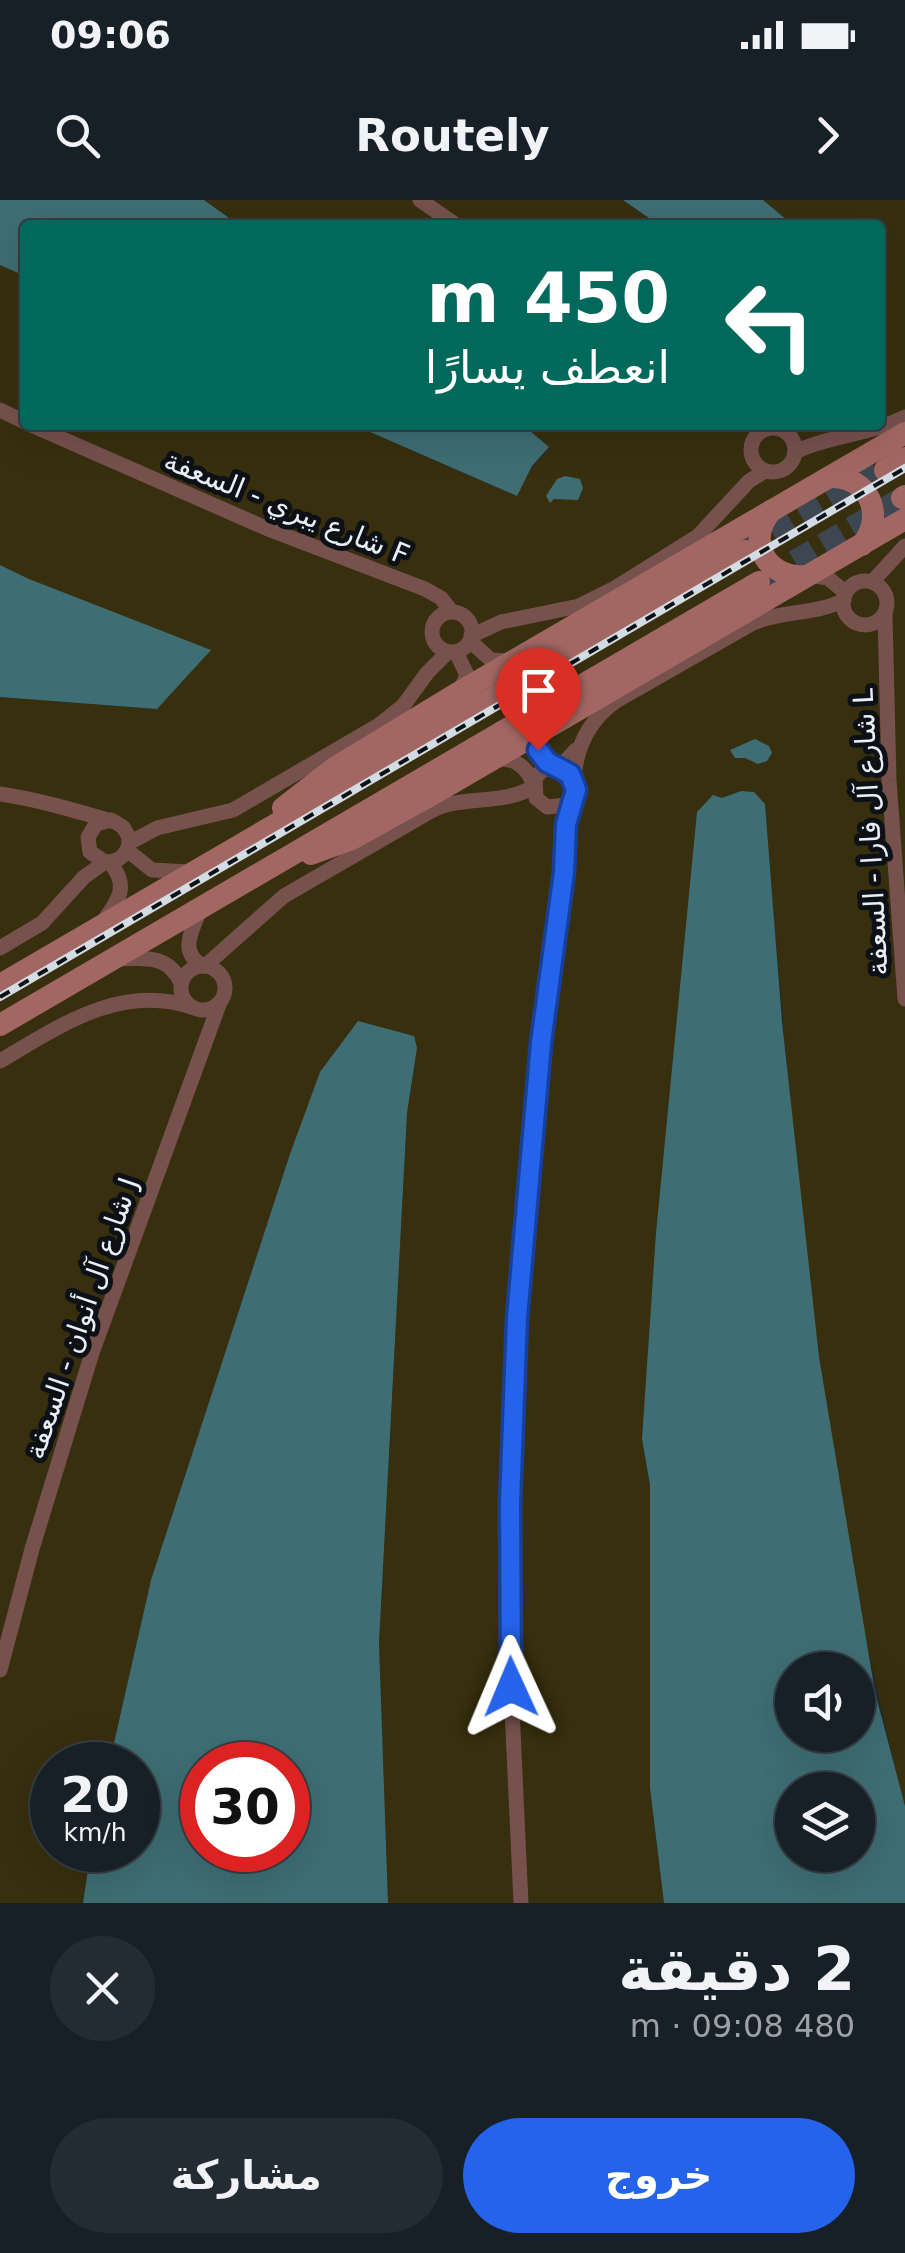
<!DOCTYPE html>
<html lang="ar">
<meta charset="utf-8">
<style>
:root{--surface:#171f27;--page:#242c33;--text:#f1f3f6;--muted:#9ea2a7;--line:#363d44;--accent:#2563eb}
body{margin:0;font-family:"DejaVu Sans","Noto Sans Arabic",sans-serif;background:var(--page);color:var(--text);direction:rtl;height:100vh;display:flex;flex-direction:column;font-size:38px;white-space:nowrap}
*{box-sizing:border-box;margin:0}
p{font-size:32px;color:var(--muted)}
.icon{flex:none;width:55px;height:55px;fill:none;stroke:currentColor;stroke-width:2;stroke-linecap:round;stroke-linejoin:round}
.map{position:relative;height:1703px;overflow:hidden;direction:ltr}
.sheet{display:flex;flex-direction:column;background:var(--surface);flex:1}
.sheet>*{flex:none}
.banner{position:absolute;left:20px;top:20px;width:865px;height:210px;border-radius:10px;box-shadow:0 10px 40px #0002,0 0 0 2px var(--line);direction:rtl;background:#00695c;color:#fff;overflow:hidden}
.controls{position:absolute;left:775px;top:1452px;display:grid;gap:20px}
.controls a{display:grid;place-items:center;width:100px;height:100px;border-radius:50%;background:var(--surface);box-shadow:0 10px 40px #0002,0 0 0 2px var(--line);font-size:50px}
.speed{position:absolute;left:30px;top:1542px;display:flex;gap:20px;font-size:50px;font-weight:700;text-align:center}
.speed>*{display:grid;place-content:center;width:130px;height:130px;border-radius:50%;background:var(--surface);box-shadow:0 10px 40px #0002,0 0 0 2px var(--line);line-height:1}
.speed small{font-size:25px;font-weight:400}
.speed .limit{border:15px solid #d22;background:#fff;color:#111}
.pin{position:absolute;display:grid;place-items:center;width:85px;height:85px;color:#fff;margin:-102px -42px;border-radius:50% 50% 50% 0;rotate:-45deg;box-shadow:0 0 10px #0007}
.pin .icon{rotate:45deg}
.me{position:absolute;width:110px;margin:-55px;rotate:359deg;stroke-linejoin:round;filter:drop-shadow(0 0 8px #0008)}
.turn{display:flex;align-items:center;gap:35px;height:210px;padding:0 50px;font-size:45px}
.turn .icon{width:130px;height:130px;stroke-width:2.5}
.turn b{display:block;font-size:70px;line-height:85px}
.round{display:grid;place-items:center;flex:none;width:105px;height:105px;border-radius:52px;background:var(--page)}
.overview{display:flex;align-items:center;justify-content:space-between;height:170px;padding:0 50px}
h1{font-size:60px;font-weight:800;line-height:75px}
.action{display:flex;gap:20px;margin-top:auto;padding:20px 50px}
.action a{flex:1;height:115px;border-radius:60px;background:var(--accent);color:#fff;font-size:40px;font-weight:800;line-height:115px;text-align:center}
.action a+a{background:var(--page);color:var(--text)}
.status{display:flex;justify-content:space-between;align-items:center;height:70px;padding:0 50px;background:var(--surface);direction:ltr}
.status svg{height:28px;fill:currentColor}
header{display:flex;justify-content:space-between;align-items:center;height:130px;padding:0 50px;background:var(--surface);font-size:45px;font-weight:800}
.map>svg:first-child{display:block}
.sand{fill:#372f0e}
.water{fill:#3e6e73;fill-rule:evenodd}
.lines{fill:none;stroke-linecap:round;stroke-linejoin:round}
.secondary-tunnel{stroke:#3d4751;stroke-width:22;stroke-dasharray:22 11;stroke-linecap:butt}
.street{stroke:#76514e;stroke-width:15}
.secondary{stroke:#a26763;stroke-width:22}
.rail-casing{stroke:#d3dbe3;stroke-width:8}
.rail{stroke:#0d1116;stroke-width:4;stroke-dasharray:11;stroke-linecap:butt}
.route-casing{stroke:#184099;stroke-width:25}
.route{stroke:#2563eb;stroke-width:18}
.labels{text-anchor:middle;stroke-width:10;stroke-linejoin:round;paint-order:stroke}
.street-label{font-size:28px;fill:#e8eff7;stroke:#0d1116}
</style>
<div class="status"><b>09:06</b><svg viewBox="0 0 49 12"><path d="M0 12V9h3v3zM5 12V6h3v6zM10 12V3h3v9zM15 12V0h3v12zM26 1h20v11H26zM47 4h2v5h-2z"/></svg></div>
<header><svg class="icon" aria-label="forward" viewBox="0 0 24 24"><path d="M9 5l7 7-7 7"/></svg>Routely<svg class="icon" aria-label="search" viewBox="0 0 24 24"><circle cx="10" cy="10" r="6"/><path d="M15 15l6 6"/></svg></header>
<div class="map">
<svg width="905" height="1703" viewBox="0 0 905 1703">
<rect width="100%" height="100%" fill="#1f2934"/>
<g class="sand">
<polygon points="204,0 623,0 659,25 239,25"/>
<path d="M763 0H905V1606C820 1283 791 936 765 604L741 591 722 598 642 1239 650 1285V1588L664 1703H388L379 1443 407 913 417 848 290 954 151 1380 109 1565H52V1650H91L83 1703H0V497L157 509 29 379 0 365V65L25 76V225H354L516 296 533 266 549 248 523 225H880V25H793Z"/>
</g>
<g class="water">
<polygon points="0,0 204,0 239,25 25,25 25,76 0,65"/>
<polygon points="623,0 763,0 793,25 659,25"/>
<polygon points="354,225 523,225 549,247 532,266 517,296"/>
<polygon points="565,276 580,279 583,288 578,300 554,299 550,303 546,296 557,279"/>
<polygon points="0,365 29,379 211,450 157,509 0,497"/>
<polygon points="755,539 769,546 772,553 767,561 758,564 745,558 735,558 730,550"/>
<path d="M741 591 754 592 765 604 782 822 819 1157 875 1492 905 1606V1703H664L650 1588V1285L642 1239 656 1033 697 612 713 595 722 598ZM858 1470V1535H792V1470ZM858 1590V1655H792V1590Z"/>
<path d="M358 821 414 836 417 848 407 913 379 1443 388 1703H83L91 1650H138V1565H109L151 1380 290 954 320 872ZM202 1565H288V1650H202Z"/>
</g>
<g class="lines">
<g class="secondary-tunnel">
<polyline points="745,351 885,270"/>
<polyline points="766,378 902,298"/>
</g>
<g class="street">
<polyline points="420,0 456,25"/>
<polyline points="0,210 25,222"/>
<polyline points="31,225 268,329 425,389 441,398 452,412"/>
<circle cx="773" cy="250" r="22"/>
<path d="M795 252C830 235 870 235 905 217"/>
<polyline points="809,375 828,378 846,393"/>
<circle cx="865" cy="403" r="22"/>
<polyline points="872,382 905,346"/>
<circle cx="452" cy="432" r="20"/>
<polyline points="885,413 889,580 905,799"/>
<polyline points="471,436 501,422 579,406 613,389 698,336 749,281 765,271"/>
<polyline points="470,441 491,460 508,461"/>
<polyline points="456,452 467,475 459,493"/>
<polyline points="536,534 538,550 553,566"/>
<path d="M494 559C514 557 527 566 534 586"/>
<polyline points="560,567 571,573 575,590 566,605 547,607 536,598 535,579 542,570 560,567 576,550"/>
<path d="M574 579C576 547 589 520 616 501L753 423C783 410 816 415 844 400"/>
<path d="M0 594C40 600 76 611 115 622L123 627 129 637C130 653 120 662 105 662L90 652 88 637 96 624 111 620"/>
<polyline points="129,643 157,628 233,610 379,525 403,506 427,473 448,452"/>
<polyline points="127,650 152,670 191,672"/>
<path d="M200 710C192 731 178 752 203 766"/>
<path d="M105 719C120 698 129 684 109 662"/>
<polyline points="0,748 42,723 84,677 105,662"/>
<path d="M119 759C146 758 169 755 181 783"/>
<circle cx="203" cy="788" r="22"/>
<path d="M205 766 284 696 431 611C464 594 502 606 533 587"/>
<path d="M0 861C58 827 120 783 191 807"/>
<polyline points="0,1470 32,1349 92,1153 220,802"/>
<polyline points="521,1703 511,1487 513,1211 531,934 571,601"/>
</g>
<g class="secondary">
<polyline points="885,270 905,258"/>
<path d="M830 277C869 276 886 315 862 345"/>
<polyline points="902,298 905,296"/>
<path d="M771 311C745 341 767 379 805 376"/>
<polyline points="283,608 333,569 458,493 905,233"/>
<polyline points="311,654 352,639 435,593 905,319"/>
<polyline points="0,785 745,351"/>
<polyline points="0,825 759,382"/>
</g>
<g class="rail-casing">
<polyline id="rail" points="0,797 905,268"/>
</g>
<use href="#rail" class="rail"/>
</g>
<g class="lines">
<g class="route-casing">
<polyline id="route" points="511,1487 510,1303 517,1118 541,843 564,672 566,624 576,590 570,574 547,562 538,550"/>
</g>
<use href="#route" class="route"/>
</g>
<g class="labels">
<g class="street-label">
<text transform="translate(287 307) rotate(22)" y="10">شارع يبري - السعفة F</text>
<text transform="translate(870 632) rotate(-93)" y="10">شارع آل فارا - السعفة L</text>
<text transform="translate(81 1118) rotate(-71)" y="10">شارع آل أنوان - السعفة J</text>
</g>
</g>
</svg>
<div class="controls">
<a><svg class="icon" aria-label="sound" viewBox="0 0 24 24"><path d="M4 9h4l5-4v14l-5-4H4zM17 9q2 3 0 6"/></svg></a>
<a><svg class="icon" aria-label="layers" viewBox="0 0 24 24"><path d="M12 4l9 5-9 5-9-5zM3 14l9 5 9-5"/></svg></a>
</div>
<div class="speed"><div>20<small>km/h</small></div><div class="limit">30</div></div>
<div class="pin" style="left:538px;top:550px;background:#d93025"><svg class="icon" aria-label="arrive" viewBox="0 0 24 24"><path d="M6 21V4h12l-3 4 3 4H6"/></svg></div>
<svg class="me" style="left:511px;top:1487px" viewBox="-20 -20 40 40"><path d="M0-17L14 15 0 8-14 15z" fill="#2563eb" stroke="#fff" stroke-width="4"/></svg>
<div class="banner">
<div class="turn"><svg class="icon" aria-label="left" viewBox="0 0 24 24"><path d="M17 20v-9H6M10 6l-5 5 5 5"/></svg><div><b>450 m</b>انعطف يسارًا</div></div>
</div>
</div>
<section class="sheet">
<div class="overview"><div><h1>2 دقيقة</h1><p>480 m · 09:08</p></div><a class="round"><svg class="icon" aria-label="close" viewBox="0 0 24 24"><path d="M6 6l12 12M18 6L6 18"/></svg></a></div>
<div class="action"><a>خروج</a><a>مشاركة</a></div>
</section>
